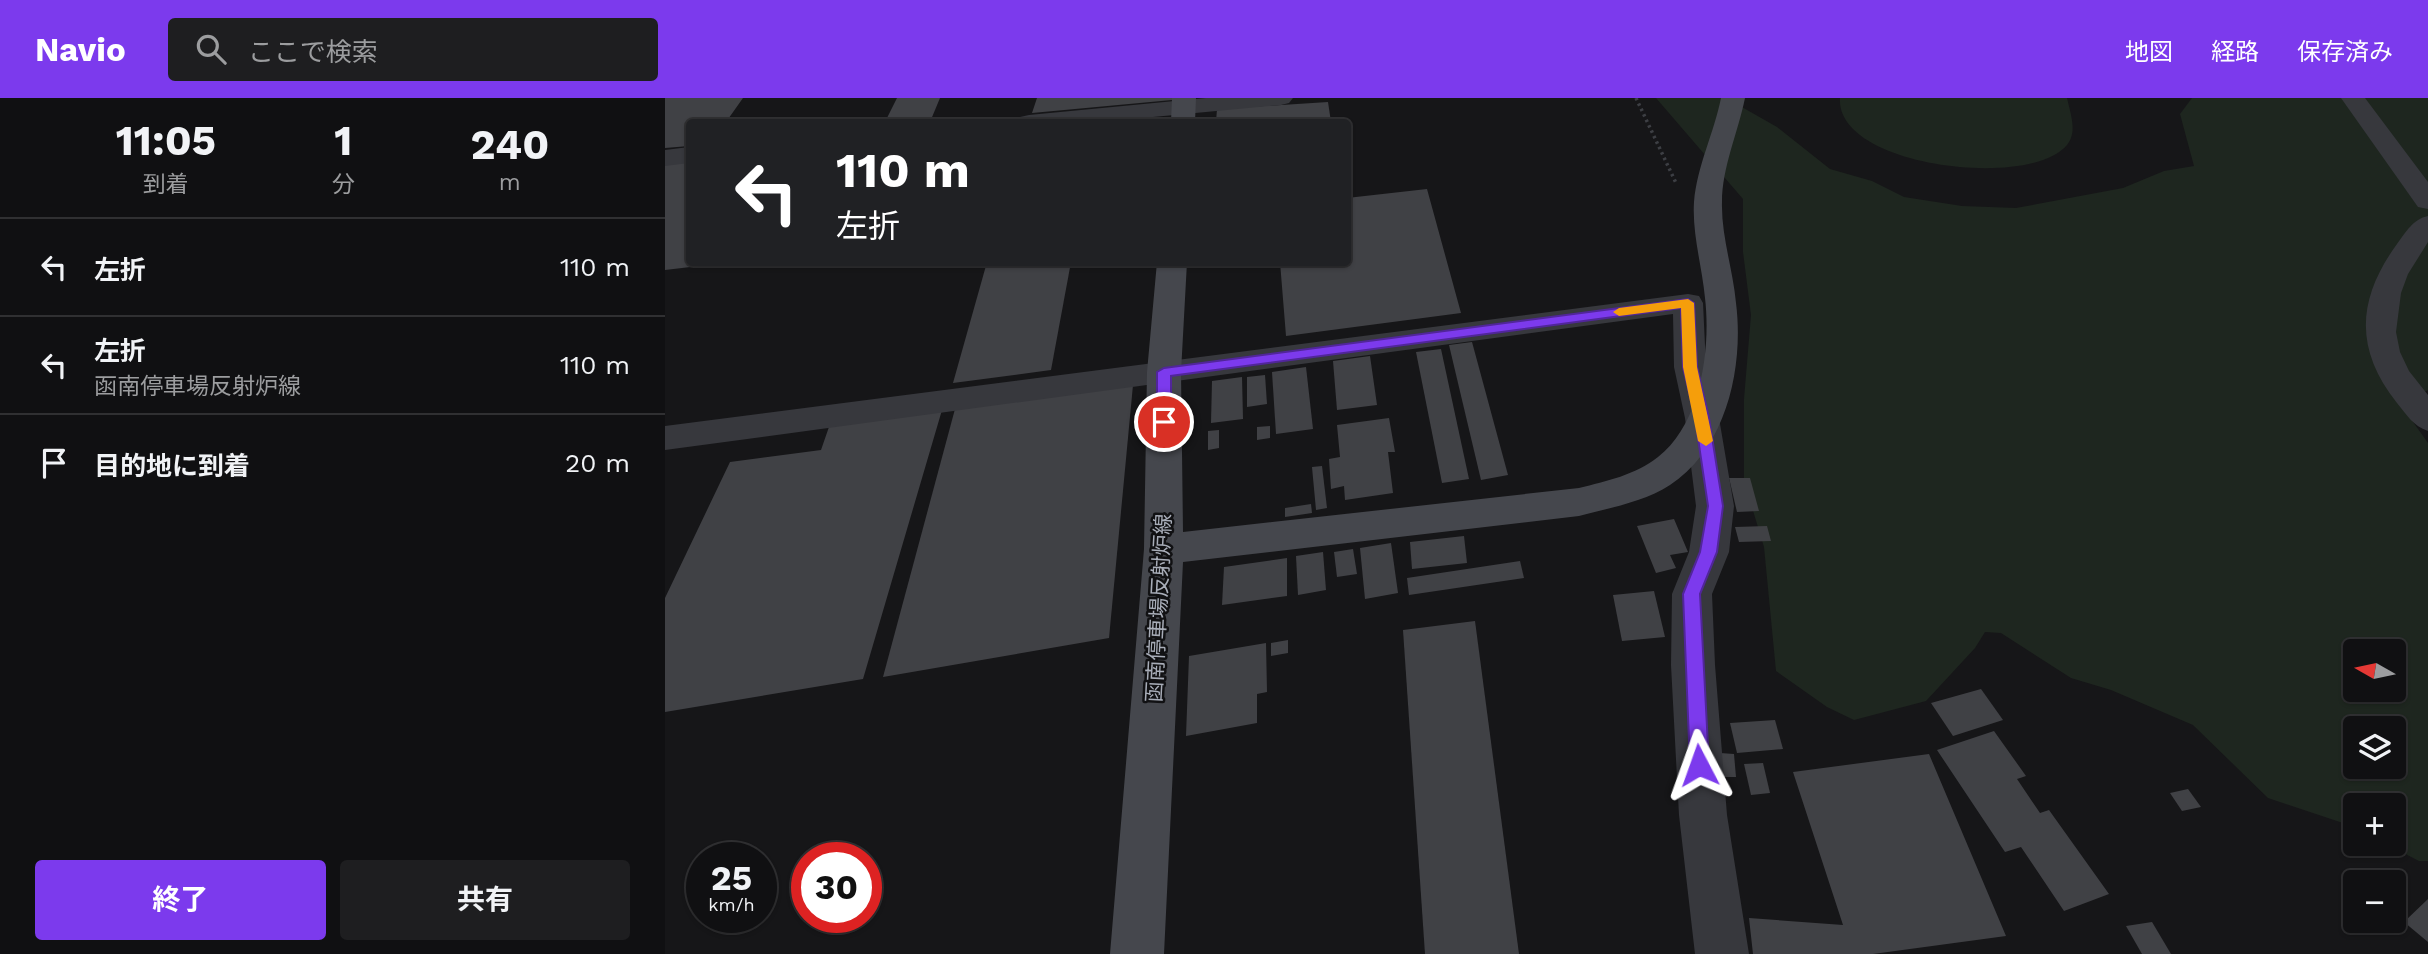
<!DOCTYPE html>
<html lang="ja">
<meta charset="utf-8">
<style>
:root{--surface:#101012;--page:#1e1e20;--text:#f1f3f6;--muted:#9c9d9f;--line:#303032;--accent:#7c3aed}
body{margin:0;font-family:"Work Sans","Noto Sans JP",sans-serif;background:var(--page);color:var(--text);height:100vh;display:flex;flex-direction:column;font-size:26px;white-space:nowrap}
*{box-sizing:border-box;margin:0}
p{font-size:23px;color:var(--muted)}
.icon{flex:none;width:38px;height:38px;fill:none;stroke:currentColor;stroke-width:2;stroke-linecap:round;stroke-linejoin:round}
.map{position:relative;flex:1;overflow:hidden}
.drawer{display:flex;flex-direction:column;background:var(--surface);width:665px}
.drawer>*{flex:none}
.hud{position:absolute;left:21px;top:21px;width:665px;height:147px;border-radius:7px;box-shadow:0 2px 5px #0004,0 0 0 2px var(--line);background:#202124;color:#fff;overflow:hidden}
.needle{width:46px;rotate:279deg}
.tools{position:absolute;left:1678px;top:541px;display:grid;gap:14px}
.tools a{display:grid;place-items:center;width:63px;height:63px;border-radius:7px;background:var(--surface);box-shadow:0 2px 5px #0004,0 0 0 2px var(--line);font-size:35px}
.speed{position:absolute;left:21px;top:744px;display:flex;gap:14px;font-size:35px;font-weight:700;text-align:center}
.speed>*{display:grid;place-content:center;width:91px;height:91px;border-radius:50%;background:var(--surface);box-shadow:0 2px 5px #0004,0 0 0 2px var(--line);line-height:1}
.speed small{font-size:18px;font-weight:400}
.speed .limit{border:10px solid #d22;background:#fff;color:#111}
.pin{position:absolute;display:grid;place-items:center;width:60px;height:60px;color:#fff;margin:-30px;border:4px solid #fff;border-radius:50%;box-shadow:0 2px 7px #0007}
.me{position:absolute;width:77px;margin:-38px;rotate:356deg;stroke-linejoin:round;filter:drop-shadow(0 0 5px #0008)}
.turn{display:flex;align-items:center;gap:24px;height:147px;padding:0 35px;font-size:32px}
.turn .icon{width:91px;height:91px;stroke-width:2.5}
.turn b{display:block;font-size:49px;line-height:60px}
.eta{display:flex;justify-content:space-evenly;align-items:center;height:119px;text-align:center}
.eta b{font-size:42px;font-weight:700;line-height:49px}
.cta{display:flex;gap:14px;margin-top:auto;padding:14px 35px}
.cta a{flex:1;height:80px;border-radius:7px;background:var(--accent);color:#fff;font-size:28px;font-weight:700;line-height:80px;text-align:center}
.cta a+a{background:var(--page);color:var(--text)}
ul{padding:0;list-style:none}
li{display:flex;align-items:center;gap:21px;height:98px;padding:0 35px;border-top:2px solid var(--line)}
li div{flex:1}
li b{display:block;font-size:26px}
li em{font-style:normal}
header{display:flex;align-items:center;gap:42px;box-sizing:border-box;height:98px;padding:0 35px;background:var(--accent);color:#fff}
header strong{font-size:33px}
nav{display:flex;gap:38px;margin-inline-start:auto;font-size:24px}
.search{width:490px;height:63px;background:var(--page);display:flex;align-items:center;gap:18px;box-sizing:border-box;padding:0 24px;border-radius:7px;color:var(--muted);font-size:26px}
main{display:flex;flex:1;min-height:0}
.map>svg:first-child{display:block}
.green{fill:#1e261f;fill-rule:evenodd}
.building{fill:#404145}
.lines{fill:none;stroke-linecap:round;stroke-linejoin:round}
.path{stroke:#3d3f44;stroke-width:3.5;stroke-dasharray:2.5 3.5;stroke-linecap:butt}
.street{fill:#37383d;fill-rule:evenodd}
.secondary{fill:#45474d;fill-rule:evenodd}
.route{fill:#7c3aed;stroke:#51269a;stroke-width:2}
.slow{fill:#f59e0b}
.labels{text-anchor:middle;stroke-width:5;stroke-linejoin:round;paint-order:stroke}
.street-label{font-size:21px;fill:#a8adb8;stroke:#111113}
</style>
<header>
<strong>Navio</strong>
<div class="search"><svg class="icon" aria-label="search" viewBox="0 0 24 24"><circle cx="10" cy="10" r="6"/><path d="M15 15l6 6"/></svg>ここで検索</div>
<nav><a>地図</a><a>経路</a><a>保存済み</a></nav>
</header>
<main>
<section class="drawer">
<div class="eta">
<div><b>11:05</b><p>到着</p></div>
<div><b>1</b><p>分</p></div>
<div><b>240</b><p>m</p></div>
</div>
<ul>
<li><svg class="icon" aria-label="left" viewBox="0 0 24 24"><path d="M17 20v-9H6M10 6l-5 5 5 5"/></svg><div><b>左折</b></div><em>110 m</em></li>
<li><svg class="icon" aria-label="left" viewBox="0 0 24 24"><path d="M17 20v-9H6M10 6l-5 5 5 5"/></svg><div><b>左折</b><p>函南停車場反射炉線</p></div><em>110 m</em></li>
<li><svg class="icon" aria-label="arrive" viewBox="0 0 24 24"><path d="M6 21V4h12l-3 4 3 4H6"/></svg><div><b>目的地に到着</b></div><em>20 m</em></li>
</ul>
<div class="cta"><a>終了</a><a>共有</a></div>
</section>
<div class="map">
<svg width="1763" height="856" viewBox="0 0 1763 856">
<rect width="100%" height="100%" fill="#161618"/>
<g class="green">
<path d="M991 0H1061L1112 29 1165 71 1207 83 1239 99 1297 108 1351 110 1458 90 1499 73 1529 68 1515 16 1527 0H1763V292L1736 307 1763 345V763H1754L1721 746H1729V707H1690V729L1603 700 1528 627 1446 592 1406 580 1336 535 1320 534 1310 550 1261 603 1189 622 1162 609 1111 573 1099 449 1079 383V301L1086 217 1078 154V101ZM1690 553H1729V592H1690ZM1690 630H1729V668H1690Z"/>
<path d="M1175 0H1402C1405 14 1413 34 1402 47 1365 92 1170 69 1175 0Z"/>
</g>
<g class="building">
<polygon points="0,0 78,0 61,24 24,24 24,48 0,50"/>
<polygon points="232,0 275,0 265,24 220,24"/>
<polygon points="372,0 507,0 507,2 367,15"/>
<polygon points="663,4 666,24 551,24 552,11"/>
<polygon points="24,62 24,164 51,166 0,172 0,64"/>
<polygon points="762,91 796,215 621,238 615,164 682,164 682,100"/>
<polygon points="322,164 406,164 386,272 288,285"/>
<polygon points="807,244 843,377 816,382 784,247"/>
<polygon points="776,251 804,381 777,385 751,254"/>
<polygon points="705,258 712,307 672,312 668,263"/>
<polygon points="641,269 648,331 611,336 607,274"/>
<polygon points="600,277 602,306 582,309 582,279"/>
<polygon points="577,279 578,321 546,325 547,283"/>
<polygon points="468,287 444,540 218,579 290,311"/>
<polygon points="277,312 198,581 0,614 0,500 65,364 156,352 165,326"/>
<polygon points="724,320 730,354 723,354 728,395 680,402 679,388 666,391 664,361 675,359 672,327"/>
<polygon points="605,328 605,340 592,342 592,329"/>
<polygon points="554,332 554,350 543,352 543,333"/>
<polygon points="657,368 662,410 651,412 647,369"/>
<polygon points="1064,380 1085,380 1094,413 1072,414"/>
<polygon points="646,406 647,415 620,419 620,410"/>
<polygon points="1009,421 1023,454 1005,457 1011,470 991,475 972,428"/>
<polygon points="1102,428 1106,443 1074,444 1070,429"/>
<polygon points="799,438 802,465 747,471 745,444"/>
<polygon points="726,445 733,495 700,501 695,450"/>
<polygon points="688,451 692,476 672,479 669,454"/>
<polygon points="658,454 661,492 633,497 631,458"/>
<polygon points="622,460 622,498 557,507 559,469"/>
<polygon points="855,463 859,480 744,497 742,480"/>
<polygon points="989,493 1000,539 957,543 948,497"/>
<polygon points="810,523 854,856 760,856 738,532"/>
<polygon points="623,542 623,555 606,558 606,545"/>
<polygon points="601,545 602,594 592,596 592,625 521,638 524,558"/>
<polygon points="1316,591 1338,622 1288,638 1266,605"/>
<polygon points="1110,622 1118,651 1072,655 1065,625"/>
<polygon points="1329,633 1361,678 1352,681 1375,715 1384,712 1444,796 1399,813 1356,749 1340,754 1272,652"/>
<polygon points="1055,655 1069,656 1071,679 1058,679"/>
<polygon points="1264,656 1341,838 1208,856 1088,856 1084,820 1178,827 1128,674"/>
<polygon points="1098,665 1105,695 1086,697 1079,666"/>
<polygon points="1523,691 1536,709 1517,713 1505,695"/>
<polygon points="1763,801 1763,844 1739,824"/>
<polygon points="1487,824 1506,856 1477,856 1461,828"/>
</g>
<g class="lines">
<polyline class="path" points="971,0 1011,85"/>
<g class="street">
<polygon points="541,0 628,0 624,5 616,7 435,24 352,24 355,19 364,17"/>
<polygon points="1676,0 1700,0 1763,84 1763,111 1753,109"/>
<polygon points="24,49 24,65 0,68 0,52"/>
<path d="M1763 118V144L1743 176 1736 195 1731 234 1735 254 1744 273 1763 297V333C1748 328 1742 317 1732 305 1689 251 1692 201 1732 146 1741 134 1748 121 1763 118Z"/>
<polygon points="1023,196 1034,198 1038,205 1041,269 1054,320 1069,408 1064,454 1047,496 1050,567 1062,717 1084,856 1030,856 1014,717 1006,567 1007,496 1024,454 1031,408 1020,320 1009,269 1008,216 0,352 0,328"/>
</g>
<g class="secondary">
<polygon points="507,0 531,0 530,24 506,24"/>
<path d="M1056 0H1080C1073 35 1057 69 1057 104 1056 138 1068 171 1071 205 1079 268 1062 350 1005 387 979 404 944 410 914 418L518 464 499 856H445L479 451 482 274 492 164H522L516 274 518 434 914 390C942 383 970 377 993 359 1036 326 1046 250 1040 200 1037 168 1027 136 1029 104 1032 68 1049 35 1056 0Z"/>
</g>
</g>
<polygon class="route" points="1023,201 1029,205 1032,269 1044,320 1058,408 1052,454 1035,496 1044,667 1041,673 1034,676 1028,673 1025,667 1018,496 1035,454 1043,408 1030,320 1018,269 1016,210 506,278 506,324 499,329 492,324 492,274 499,270"/>
<polygon class="slow" points="1023,201 1029,205 1032,269 1048,343 1041,348 1033,343 1018,269 1016,210 954,218 948,214 954,210"/>
<g class="labels">
<g class="street-label">
<text transform="translate(494 510) rotate(-87)" y="7">函南停車場反射炉線</text>
</g>
</g>
</svg>
<div class="tools">
<a><svg class="needle" viewBox="-14 -14 28 28"><path d="M0-13l5 13h-10z" fill="#e53935"/><path d="M0 13l5-13h-10z" fill="#9c9d9f"/></svg></a>
<a><svg class="icon" aria-label="layers" viewBox="0 0 24 24"><path d="M12 4l9 5-9 5-9-5zM3 14l9 5 9-5"/></svg></a>
<a>+</a>
<a>−</a>
</div>
<div class="speed"><div>25<small>km/h</small></div><div class="limit">30</div></div>
<div class="pin" style="left:499px;top:324px;background:#d93025"><svg class="icon" aria-label="arrive" viewBox="0 0 24 24"><path d="M6 21V4h12l-3 4 3 4H6"/></svg></div>
<svg class="me" style="left:1034px;top:667px" viewBox="-20 -20 40 40"><path d="M0-17L14 15 0 8-14 15z" fill="#7c3aed" stroke="#fff" stroke-width="4"/></svg>
<div class="hud">
<div class="turn"><svg class="icon" aria-label="left" viewBox="0 0 24 24"><path d="M17 20v-9H6M10 6l-5 5 5 5"/></svg><div><b>110 m</b>左折</div></div>
</div>
</div>
</main>
